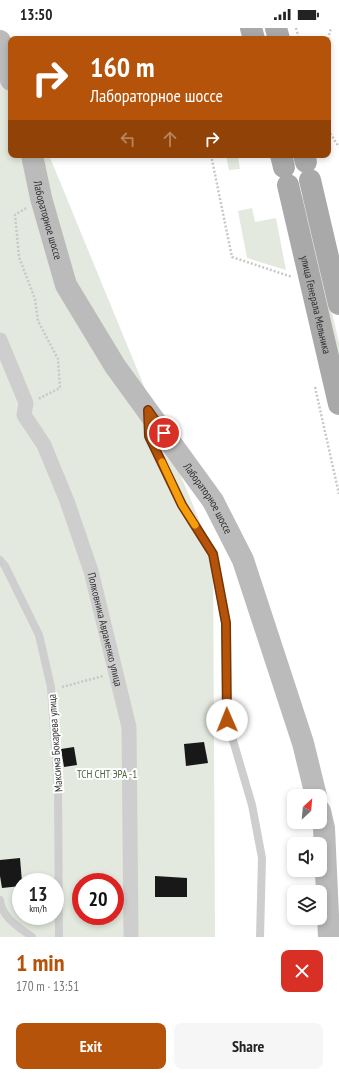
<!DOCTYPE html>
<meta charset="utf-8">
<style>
:root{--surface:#fff;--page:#f6f6f6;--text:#222;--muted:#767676;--accent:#b45309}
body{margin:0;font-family:"PT Sans Narrow",sans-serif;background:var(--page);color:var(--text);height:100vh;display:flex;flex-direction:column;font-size:15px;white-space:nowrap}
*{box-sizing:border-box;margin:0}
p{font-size:13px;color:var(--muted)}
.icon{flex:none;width:22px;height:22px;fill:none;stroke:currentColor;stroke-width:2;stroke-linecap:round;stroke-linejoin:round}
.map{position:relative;height:909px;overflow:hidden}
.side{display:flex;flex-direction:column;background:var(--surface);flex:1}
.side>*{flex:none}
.guide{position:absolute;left:8px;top:8px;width:323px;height:122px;border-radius:8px;box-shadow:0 2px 6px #0003;background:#b45309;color:#fff;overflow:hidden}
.needle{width:26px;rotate:26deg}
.controls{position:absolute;left:287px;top:761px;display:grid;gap:8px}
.controls a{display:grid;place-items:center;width:40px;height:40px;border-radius:8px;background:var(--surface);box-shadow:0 2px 6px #0003;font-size:20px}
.speed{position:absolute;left:12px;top:845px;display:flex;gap:8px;font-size:20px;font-weight:700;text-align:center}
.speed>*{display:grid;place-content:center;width:52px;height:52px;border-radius:50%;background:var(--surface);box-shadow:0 2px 6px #0003;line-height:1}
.speed small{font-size:10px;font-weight:400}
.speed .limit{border:6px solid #d22;background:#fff;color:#111}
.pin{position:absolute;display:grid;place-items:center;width:34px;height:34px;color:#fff;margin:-17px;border:2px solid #fff;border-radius:50%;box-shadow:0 1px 4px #0007}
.me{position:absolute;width:44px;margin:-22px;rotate:359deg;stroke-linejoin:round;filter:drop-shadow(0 0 3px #0008)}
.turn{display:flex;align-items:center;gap:14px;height:84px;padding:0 16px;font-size:18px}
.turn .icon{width:52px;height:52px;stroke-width:2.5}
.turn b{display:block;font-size:28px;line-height:34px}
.lanes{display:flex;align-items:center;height:38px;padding:0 16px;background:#0003;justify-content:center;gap:20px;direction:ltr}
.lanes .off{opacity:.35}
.round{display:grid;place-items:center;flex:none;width:42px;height:42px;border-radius:8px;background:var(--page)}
.headline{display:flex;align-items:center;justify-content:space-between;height:68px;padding:0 16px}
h1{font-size:24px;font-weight:800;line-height:30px;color:var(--accent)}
.action{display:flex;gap:8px;margin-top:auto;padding:8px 16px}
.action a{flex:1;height:46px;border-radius:8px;background:var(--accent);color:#fff;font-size:16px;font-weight:800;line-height:46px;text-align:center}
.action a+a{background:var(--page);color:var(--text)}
.status{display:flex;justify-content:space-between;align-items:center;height:28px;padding:0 20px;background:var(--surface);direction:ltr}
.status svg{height:11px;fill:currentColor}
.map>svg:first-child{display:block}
.green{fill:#e3e9de;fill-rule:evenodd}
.building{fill:#181818}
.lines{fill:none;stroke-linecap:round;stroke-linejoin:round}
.path{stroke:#c8c8c8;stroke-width:2.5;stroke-dasharray:2 2;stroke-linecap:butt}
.lane{stroke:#cecece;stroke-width:8}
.street{stroke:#cecece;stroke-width:15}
.secondary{stroke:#bbb;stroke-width:22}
.primary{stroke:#a9a9a9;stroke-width:22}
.route-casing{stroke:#753606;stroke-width:10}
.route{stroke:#b45309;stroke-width:7}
.slow{stroke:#f59e0b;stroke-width:7}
.labels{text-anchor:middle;stroke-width:4;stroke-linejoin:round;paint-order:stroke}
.street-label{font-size:11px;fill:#313131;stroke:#fff}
.park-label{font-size:11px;fill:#516743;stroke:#fff}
</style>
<div class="status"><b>13:50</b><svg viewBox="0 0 49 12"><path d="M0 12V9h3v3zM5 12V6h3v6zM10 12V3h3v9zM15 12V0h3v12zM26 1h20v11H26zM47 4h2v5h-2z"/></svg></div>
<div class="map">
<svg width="339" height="909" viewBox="0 0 339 909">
<rect width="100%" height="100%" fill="#fff"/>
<g class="green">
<path d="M0 6 11 33V127H49L213 526 215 909H0ZM21 854H55V888H21ZM81 854H115V888H81Z"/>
<polygon points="226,127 240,127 238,129 240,141 229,142"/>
<polygon points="303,169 306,170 339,315 339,346 299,173"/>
<polygon points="252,180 255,194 276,190 286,242 247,230 238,183"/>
</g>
<g class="building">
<polygon points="204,714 208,735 186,738 184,716"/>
<polygon points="74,719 77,737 64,739 61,721"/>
<polygon points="20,830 22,854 21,854 21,858 2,860 0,848 0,832"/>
<polygon points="155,848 187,850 187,869 155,869"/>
</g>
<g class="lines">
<g class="path">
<polyline points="296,0 299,11"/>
<polyline points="328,11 331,0"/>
<polyline points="328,102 339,119"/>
<polyline points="211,127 232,229 292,249"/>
<polyline points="26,180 15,187 19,229 35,271 38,293 58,331 60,360 38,371"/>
<polyline points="315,359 339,466"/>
<polyline points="62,659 103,648"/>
</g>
<g class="lane">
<polyline points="149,394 149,408 182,477 213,526 225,595 227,692 252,777 262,830 260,909"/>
<polyline points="0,532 5,538 39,607 51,659 58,760 59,909"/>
<path d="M0 872C2 890 19 899 32 909"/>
</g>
<path class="street" id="s1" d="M0 312 26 375 24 387 44 417 67 473 91 543 129 699 131 909"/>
<g class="secondary">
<polyline points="0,13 11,52"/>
<path id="s2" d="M32 127 41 170 66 257 115 338 213 473 243 532 303 715 316 768"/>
<polyline points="320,783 324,800 329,909"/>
</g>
<g class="primary">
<polyline points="251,0 254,11"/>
<polyline points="276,0 279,11"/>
<polyline points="281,127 284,139"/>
<polyline points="304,127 306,134"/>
<polyline points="310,152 339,276"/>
<path id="s3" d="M288 157 339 376"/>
</g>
</g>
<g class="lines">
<g class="route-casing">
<polyline id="route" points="164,405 148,382 149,408 182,477 213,526 226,595 227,692"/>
</g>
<use href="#route" class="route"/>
<polyline class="slow" points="162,434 182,477 195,497"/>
</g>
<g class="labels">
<g class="street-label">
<text dy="4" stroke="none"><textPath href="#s2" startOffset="67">Лабораторное шоссе</textPath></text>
<text dy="4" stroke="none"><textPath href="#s3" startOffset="123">улица Генерала Мельника</textPath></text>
<text dy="4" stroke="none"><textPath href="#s2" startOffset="391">Лабораторное шоссе</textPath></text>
<text dy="4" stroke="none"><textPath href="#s1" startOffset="311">Полковника Авраменко улица</textPath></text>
<text transform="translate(55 715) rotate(-94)" y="4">Максима Бокарева улица</text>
</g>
<g class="park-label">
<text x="107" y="750">ТСН СНТ ЭРА -1</text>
</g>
</g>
</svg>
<div class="controls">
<a><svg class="needle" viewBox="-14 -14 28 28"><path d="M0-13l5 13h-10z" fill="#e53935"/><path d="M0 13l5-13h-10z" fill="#767676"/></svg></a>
<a><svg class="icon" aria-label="sound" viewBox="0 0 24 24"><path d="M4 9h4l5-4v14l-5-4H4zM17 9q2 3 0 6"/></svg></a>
<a><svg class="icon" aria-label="layers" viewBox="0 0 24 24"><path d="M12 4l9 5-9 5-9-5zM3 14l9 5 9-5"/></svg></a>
</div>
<div class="speed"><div>13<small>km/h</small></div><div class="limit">20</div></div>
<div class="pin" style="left:164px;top:405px;background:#d93025"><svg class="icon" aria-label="arrive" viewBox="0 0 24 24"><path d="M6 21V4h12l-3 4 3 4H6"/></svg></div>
<svg class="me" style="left:227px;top:692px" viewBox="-20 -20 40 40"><circle r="19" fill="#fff"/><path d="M0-13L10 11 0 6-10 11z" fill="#b45309"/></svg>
<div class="guide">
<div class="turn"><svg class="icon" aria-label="right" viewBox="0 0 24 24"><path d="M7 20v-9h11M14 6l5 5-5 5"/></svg><div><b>160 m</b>Лабораторное шоссе</div></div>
<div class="lanes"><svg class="icon off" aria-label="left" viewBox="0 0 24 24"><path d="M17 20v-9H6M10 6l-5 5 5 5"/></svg><svg class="icon off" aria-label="ahead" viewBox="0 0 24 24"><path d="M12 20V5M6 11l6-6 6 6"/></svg><svg class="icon" aria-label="right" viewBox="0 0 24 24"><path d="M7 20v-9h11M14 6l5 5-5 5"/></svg></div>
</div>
</div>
<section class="side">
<div class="headline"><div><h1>1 min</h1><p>170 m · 13:51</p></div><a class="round" style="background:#d93025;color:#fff"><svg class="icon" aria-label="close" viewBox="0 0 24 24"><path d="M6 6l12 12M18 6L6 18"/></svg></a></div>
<div class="action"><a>Exit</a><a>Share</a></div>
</section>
